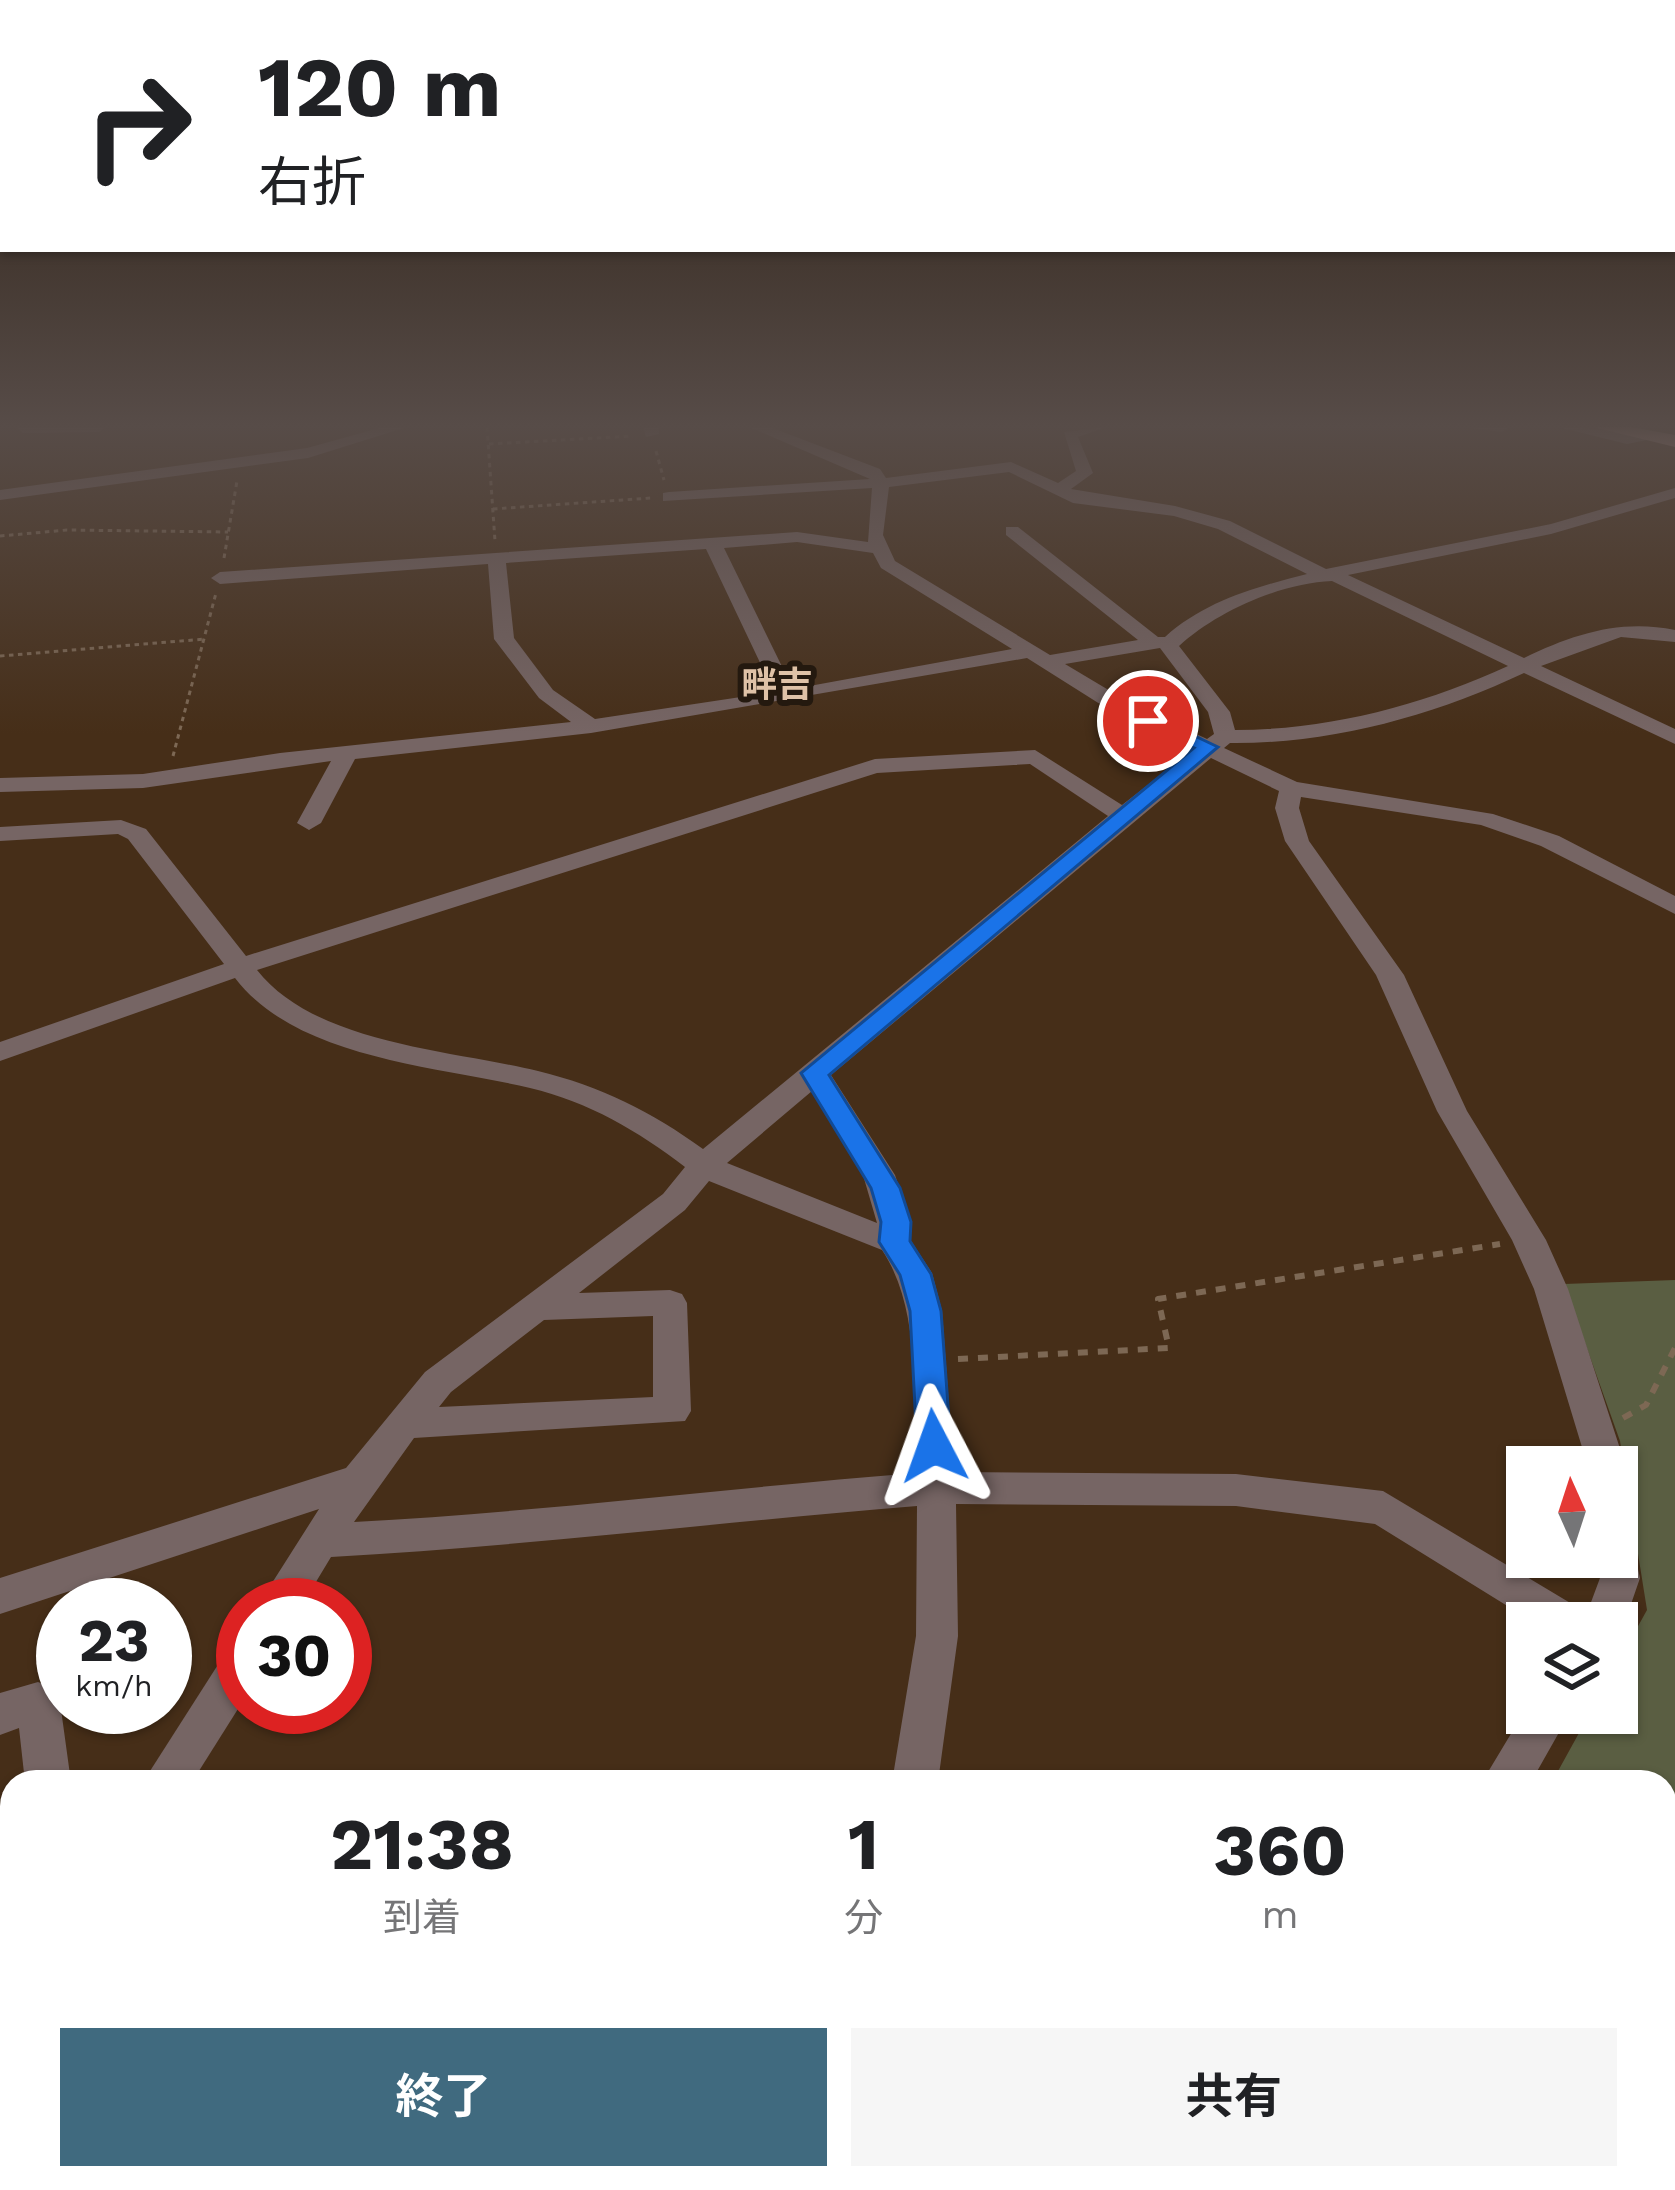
<!DOCTYPE html>
<html lang="ja">
<meta charset="utf-8">
<style>
:root{--surface:#fff;--page:#f6f6f6;--text:#202124;--muted:#757577;--accent:#406a7f}
body{margin:0;font-family:"Work Sans","Noto Sans JP",sans-serif;background:var(--page);color:var(--text);height:100vh;display:flex;flex-direction:column;font-size:45px;white-space:nowrap}
*{box-sizing:border-box;margin:0}
p{font-size:39px;color:var(--muted)}
.icon{flex:none;width:66px;height:66px;fill:none;stroke:currentColor;stroke-width:2;stroke-linecap:round;stroke-linejoin:round}
.map{position:relative;flex:1;overflow:hidden}
.drawer{position:absolute;left:0px;top:1770px;width:1677px;height:420px;display:flex;flex-direction:column;background:var(--surface);border-radius:36px 36px 0 0;box-shadow:0 3px 9px #0004}
.drawer>*{flex:none}
.top-card{position:absolute;left:0px;top:0px;width:1677px;height:252px;box-shadow:0 3px 9px #0004;background:#fff;color:var(--text);overflow:hidden}
.needle{width:78px;rotate:357deg}
.fabs{position:absolute;left:1506px;top:1446px;display:grid;gap:24px}
.fabs a{display:grid;place-items:center;width:132px;height:132px;border-radius:0px;background:var(--surface);box-shadow:0 3px 9px #0004;font-size:60px}
.speed{position:absolute;left:36px;top:1578px;display:flex;gap:24px;font-size:60px;font-weight:700;text-align:center}
.speed>*{display:grid;place-content:center;width:156px;height:156px;border-radius:50%;background:var(--surface);box-shadow:0 3px 9px #0004;line-height:1}
.speed small{font-size:30px;font-weight:400}
.speed .limit{border:18px solid #d22;background:#fff;color:#111}
.pin{position:absolute;display:grid;place-items:center;width:102px;height:102px;color:#fff;margin:-51px;border:6px solid #fff;border-radius:50%;box-shadow:0 3px 12px #0007}
.me{position:absolute;width:132px;margin:-66px;rotate:356deg;stroke-linejoin:round;filter:drop-shadow(0 0 9px #0008)}
.turn{display:flex;align-items:center;gap:42px;height:252px;padding:0 60px;font-size:54px}
.turn .icon{width:156px;height:156px;stroke-width:2.5}
.turn b{display:block;font-size:84px;line-height:102px}
.eta{display:flex;justify-content:space-evenly;align-items:center;height:204px;text-align:center}
.eta b{font-size:72px;font-weight:700;line-height:84px}
.action{display:flex;gap:24px;margin-top:auto;padding:24px 60px}
.action a{flex:1;height:138px;border-radius:0px;background:var(--accent);color:#fff;font-size:48px;font-weight:700;line-height:138px;text-align:center}
.action a+a{background:var(--page);color:var(--text)}
.map>svg:first-child{display:block}
.forest{fill:#5a5e42}
.lines{fill:none;stroke-linecap:round;stroke-linejoin:round}
.path-far2{stroke:#7d6854;stroke-width:3;stroke-dasharray:4.5 4.5;stroke-linecap:butt}
.path-far1{stroke:#7d6854;stroke-width:6;stroke-dasharray:10 10;stroke-linecap:butt}
.path{stroke:#7d6854;stroke-width:8;stroke-dasharray:15 15;stroke-linecap:butt}
.minor{fill:#766564;fill-rule:evenodd}
.highway{fill:#d0a6a4;fill-rule:evenodd}
.route{fill:#1a73e8;stroke:#114b97;stroke-width:3}
.labels{text-anchor:middle;stroke-width:12;stroke-linejoin:round;paint-order:stroke}
.far-quarter-label{font-size:36px;font-weight:bold;fill:#dfc2a7;stroke:#24190f}
</style>
<div class="map">
<svg width="1675" height="2190" viewBox="0 0 1675 2190">
<rect width="100%" height="100%" fill="#462e18"/>
<polygon class="forest" points="1675,1280 1675,2190 1205,2190 1204,2178 1665,2178 1665,1782 1552,1782 1590,1713 1617,1713 1617,1664 1647,1610 1620,1441 1564,1284"/>
<g class="lines">
<g class="path-far2">
<polyline points="487,427 495,541"/>
<polyline points="489,444 633,436"/>
<polyline points="656,451 664,480"/>
<polyline points="493,509 651,498"/>
<polyline points="0,536 67,530 228,532"/>
<polyline points="224,558 237,481"/>
<polyline points="0,656 205,639"/>
<polyline points="173,756 216,593"/>
</g>
<g class="path-far1">
<polyline points="958,1359 1169,1348 1158,1299 1500,1244"/>
<polyline points="1623,1418 1646,1405 1675,1348"/>
</g>
<g class="path">
<polyline points="0,2055 12,2014"/>
<polyline points="1664,2178 1667,2190"/>
</g>
<g class="minor">
<polygon points="16,427 106,427 99,432 23,433"/>
<polygon points="383,427 407,427 308,458 0,500 0,490 307,448"/>
<polygon points="643,427 659,427 659,434 646,437"/>
<path d="M749 427H770L880 469 886 478 1011 462 1058 483 1076 471 1064 432 1106 427 1078 437 1093 473 1071 489 1175 506 1230 521 1326 569 1551 524 1675 488V498L1551 534 1348 575 1524 658C1574 634 1620 619 1675 630V642L1621 637 1541 666 1675 729V744L1524 673C1433 716 1331 744 1230 743L1224 748 1297 782 1493 814 1559 836 1675 896V914L1541 846 1481 825 1301 797 1299 808 1309 841 1404 975 1467 1111 1546 1240 1568 1289 1626 1467 1621 1478 1617 1479V1467H1588L1534 1289 1512 1240 1437 1111 1376 975 1285 841 1275 808 1279 791 1211 758 831 1075 895 1175 910 1219 911 1241 932 1273 942 1311 954 1472 1236 1474 1383 1491 1587 1613 1600 1578 1598 1557H1617V1533L1631 1538 1640 1578 1620 1636 1617 1623H1535L1375 1524 1236 1506 956 1504 958 1636 938 1782H892L916 1636 917 1506C721 1522 527 1546 331 1557L302 1605H258L319 1509 0 1614V1578L346 1468 425 1372 663 1194 685 1167C638 1131 589 1102 530 1088 437 1066 297 1059 235 978L0 1061V1042L224 964 128 839 118 834 0 841V827L121 820 146 829 246 956 875 759 1035 750 1122 805 1193 750 1111 711 1027 658 591 733 355 759 321 823 309 830 297 823 331 761 143 788 0 792V778L143 774 280 753 571 722 539 698 494 639 488 564 220 584 211 578 220 572 797 532 868 542 872 488 663 501V493L669 492 870 479ZM1009 472 1073 503 1174 516 1218 529 1307 574C1256 587 1205 601 1165 637H1158L1018 527H1006V535L1138 640 1050 655 895 561 883 535 889 487ZM797 542 873 553 881 568 1012 649 793 689 724 548ZM706 549 774 692 595 719 553 690 514 638 506 563ZM1332 581 1508 666C1423 705 1329 730 1235 730L1230 712 1179 646C1216 612 1280 583 1332 581ZM1160 648 1208 712 1214 734 1207 739 1127 701 1065 664ZM1030 764 1108 816 703 1149C652 1112 600 1086 538 1071 452 1050 315 1044 257 970L877 773ZM812 1091 863 1175 877 1223 727 1163ZM709 1181 882 1250C923 1312 912 1402 916 1473 728 1488 542 1512 354 1522L414 1438 685 1421 691 1411 687 1303 682 1294 670 1290 579 1293 685 1210ZM653 1316V1397L439 1407 451 1392 544 1320Z"/>
<polygon points="1463,427 1509,427 1502,432"/>
<polygon points="1558,427 1654,432 1662,437 1627,444"/>
<polygon points="243,1643 243,1701 192,1782 143,1782 228,1649"/>
<polygon points="38,1682 53,1688 60,1702 71,1782 25,1782 19,1728 0,1735 0,1693"/>
<polygon points="1527,1707 1527,1713 1570,1713 1531,1782 1482,1782"/>
<polygon points="12,1926 12,1980 0,1985 0,1931"/>
<rect x="924" y="2178" width="54" height="12"/>
</g>
<polygon class="highway" points="1593,427 1631,427 1675,435 1675,447"/>
</g>
<linearGradient id="sky" x2="0" y2="1"><stop stop-color="#26190d"/><stop offset="0.58" stop-color="#574c48"/><stop offset="1" stop-color="#574c48" stop-opacity="0"/></linearGradient>
<rect width="1675" height="734" fill="url(#sky)"/>
<polygon class="route" points="1141,717 1155,717 1218,747 829,1075 900,1188 911,1222 910,1241 931,1274 941,1311 951,1446 946,1456 934,1460 922,1456 917,1446 910,1311 900,1275 879,1242 881,1222 871,1188 801,1073 1194,748 1141,725"/>
<g class="labels">
<g class="far-quarter-label">
<text x="777" y="697">畔吉</text>
</g>
</g>
</svg>
<div class="fabs">
<a><svg class="needle" viewBox="-14 -14 28 28"><path d="M0-13l5 13h-10z" fill="#e53935"/><path d="M0 13l5-13h-10z" fill="#757577"/></svg></a>
<a><svg class="icon" aria-label="layers" viewBox="0 0 24 24"><path d="M12 4l9 5-9 5-9-5zM3 14l9 5 9-5"/></svg></a>
</div>
<div class="speed"><div>23<small>km/h</small></div><div class="limit">30</div></div>
<div class="pin" style="left:1148px;top:721px;background:#d93025"><svg class="icon" aria-label="arrive" viewBox="0 0 24 24"><path d="M6 21V4h12l-3 4 3 4H6"/></svg></div>
<svg class="me" style="left:934px;top:1446px" viewBox="-20 -20 40 40"><path d="M0-17L14 15 0 8-14 15z" fill="#1a73e8" stroke="#fff" stroke-width="4"/></svg>
<div class="top-card">
<div class="turn"><svg class="icon" aria-label="right" viewBox="0 0 24 24"><path d="M7 20v-9h11M14 6l5 5-5 5"/></svg><div><b>120 m</b>右折</div></div>
</div>
<section class="drawer">
<div class="eta">
<div><b>21:38</b><p>到着</p></div>
<div><b>1</b><p>分</p></div>
<div><b>360</b><p>m</p></div>
</div>
<div class="action"><a>終了</a><a>共有</a></div>
</section>
</div>
